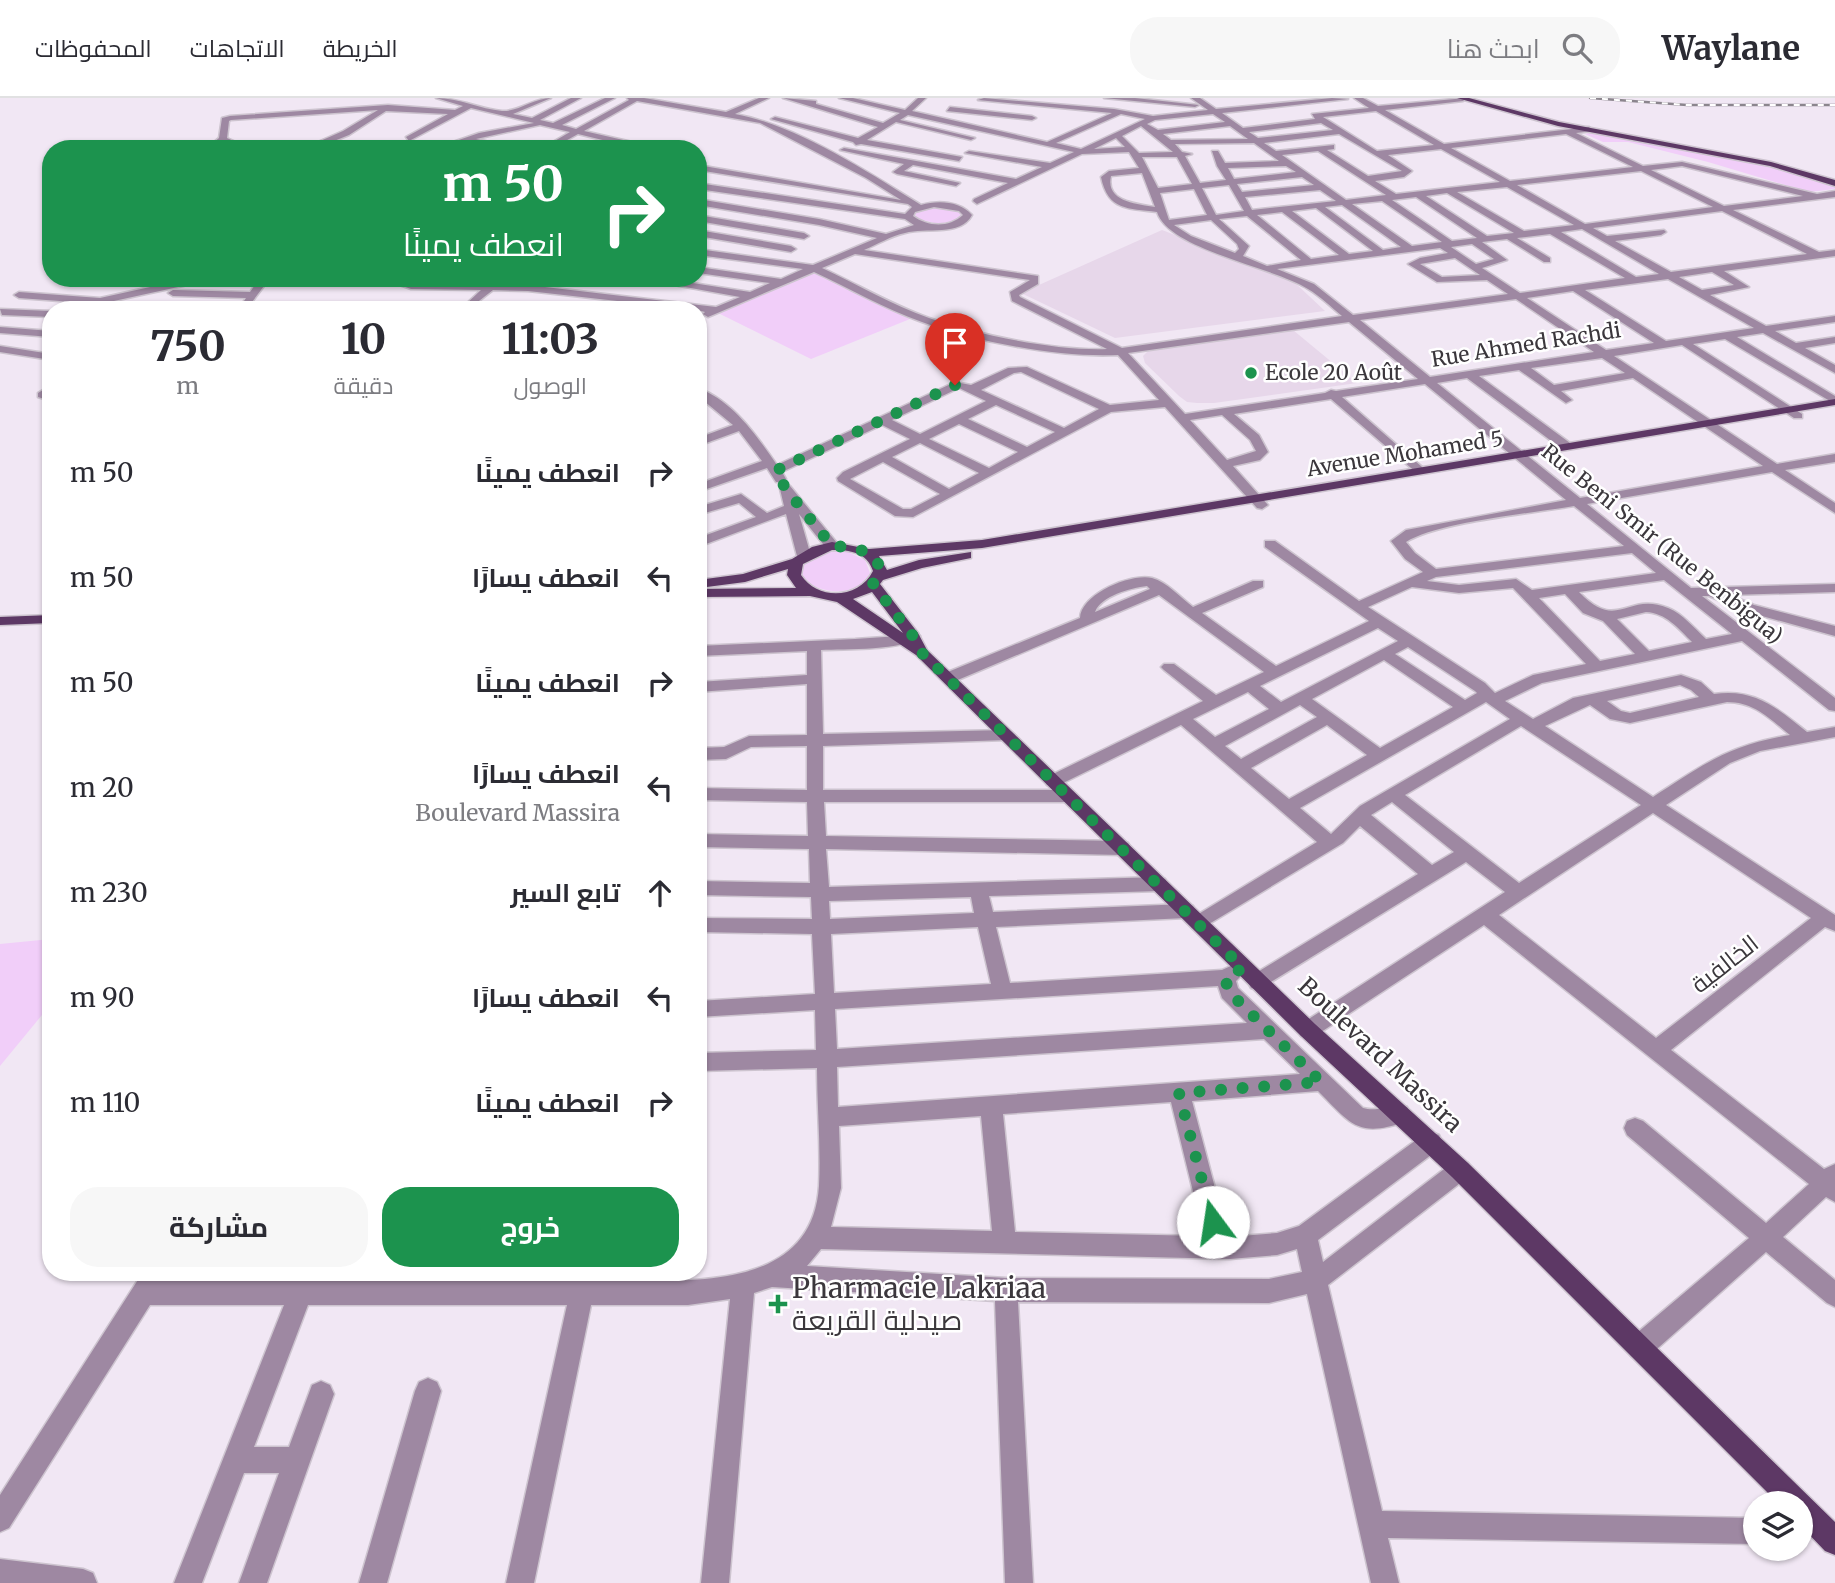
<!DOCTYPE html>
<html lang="ar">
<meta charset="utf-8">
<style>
:root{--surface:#fff;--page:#f7f7f7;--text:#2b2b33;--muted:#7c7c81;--line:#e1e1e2;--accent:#1c934e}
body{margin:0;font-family:Merriweather,Cairo,serif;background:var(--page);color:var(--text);direction:rtl;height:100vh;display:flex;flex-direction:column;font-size:26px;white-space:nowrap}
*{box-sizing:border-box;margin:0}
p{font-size:23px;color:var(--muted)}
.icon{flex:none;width:38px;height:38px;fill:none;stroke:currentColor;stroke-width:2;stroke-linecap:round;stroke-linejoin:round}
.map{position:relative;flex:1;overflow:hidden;direction:ltr}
.panel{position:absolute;left:42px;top:203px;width:665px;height:980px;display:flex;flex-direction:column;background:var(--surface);border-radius:28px;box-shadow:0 2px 5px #0004;direction:rtl}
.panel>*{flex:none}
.top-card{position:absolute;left:42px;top:42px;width:665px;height:147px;border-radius:28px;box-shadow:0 2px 5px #0004;direction:rtl;background:#1c934e;color:#fff;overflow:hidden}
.tools{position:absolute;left:1743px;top:1393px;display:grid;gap:14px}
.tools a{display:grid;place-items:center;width:70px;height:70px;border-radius:50%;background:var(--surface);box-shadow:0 2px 5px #0004;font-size:35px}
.pin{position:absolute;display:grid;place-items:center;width:60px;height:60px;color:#fff;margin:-72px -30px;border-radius:50% 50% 50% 0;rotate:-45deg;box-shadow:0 0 7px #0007}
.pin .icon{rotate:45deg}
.me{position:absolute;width:77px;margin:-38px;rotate:346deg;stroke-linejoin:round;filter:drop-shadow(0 0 5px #0008)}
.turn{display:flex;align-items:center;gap:24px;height:147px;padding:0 28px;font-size:32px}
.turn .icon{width:91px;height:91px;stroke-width:2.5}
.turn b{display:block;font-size:49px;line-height:60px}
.eta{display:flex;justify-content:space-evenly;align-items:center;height:119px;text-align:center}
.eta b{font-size:42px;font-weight:700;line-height:49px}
.action{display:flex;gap:14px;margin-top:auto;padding:14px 28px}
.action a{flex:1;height:80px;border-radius:28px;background:var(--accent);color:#fff;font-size:28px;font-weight:700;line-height:80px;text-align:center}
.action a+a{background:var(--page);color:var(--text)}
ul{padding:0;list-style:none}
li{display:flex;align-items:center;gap:21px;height:105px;padding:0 28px}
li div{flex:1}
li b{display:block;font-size:26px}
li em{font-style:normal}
header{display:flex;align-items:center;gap:42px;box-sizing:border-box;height:98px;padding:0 35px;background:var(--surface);border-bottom:2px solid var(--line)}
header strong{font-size:33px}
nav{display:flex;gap:38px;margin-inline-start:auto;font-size:24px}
.search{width:490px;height:63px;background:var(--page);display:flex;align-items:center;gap:18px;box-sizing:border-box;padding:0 24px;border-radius:28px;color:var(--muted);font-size:26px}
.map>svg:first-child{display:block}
.built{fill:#e7d7ea}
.green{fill:#f1cef9}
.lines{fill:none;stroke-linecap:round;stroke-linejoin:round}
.minor-casing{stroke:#cdc4cf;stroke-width:3}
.major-casing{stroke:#cdc4cf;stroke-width:3}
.minor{fill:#9e88a2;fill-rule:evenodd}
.major{fill:#5d3865;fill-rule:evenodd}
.rail-casing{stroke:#8b858d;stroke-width:2.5}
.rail{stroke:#fff;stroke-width:2;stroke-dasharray:6;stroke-linecap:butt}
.route{stroke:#1c934e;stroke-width:12;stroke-dasharray:0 21.6}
.poi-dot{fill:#1c934e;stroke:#fff;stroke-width:2.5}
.labels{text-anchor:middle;stroke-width:5;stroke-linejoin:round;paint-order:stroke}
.far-street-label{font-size:21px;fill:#3b373c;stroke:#fff}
.far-poi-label{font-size:21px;fill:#3b373c;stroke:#fff;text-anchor:start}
.street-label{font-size:24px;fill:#3b373c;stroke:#fff}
.near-poi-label{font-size:28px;fill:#3b373c;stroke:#fff;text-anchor:start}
</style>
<header>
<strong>Waylane</strong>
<div class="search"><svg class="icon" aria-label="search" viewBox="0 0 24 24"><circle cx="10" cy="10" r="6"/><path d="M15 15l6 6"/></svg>ابحث هنا</div>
<nav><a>الخريطة</a><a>الاتجاهات</a><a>المحفوظات</a></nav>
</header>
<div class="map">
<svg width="1835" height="1485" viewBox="0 0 1835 1485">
<rect width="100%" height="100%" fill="#f1e7f4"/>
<g class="built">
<polygon points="1162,132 1292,182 1325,213 1115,240 1021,195"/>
<polygon points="1293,232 1357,285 1214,305 1197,305 1187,304 1179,298 1145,265 1143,258 1148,253 1160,250"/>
</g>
<g class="green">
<polygon points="1597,33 1784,70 1835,87 1835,91 1809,94 1708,64 1628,44 1603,44 1585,36"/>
<polygon points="934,108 956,111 961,117 958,122 938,126 915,120 916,113"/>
<polygon points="814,174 910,221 811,261 718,215"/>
<path d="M833 453 848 454 865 462 870 475C858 500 820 497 802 480 799 462 818 455 833 453Z"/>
<polygon points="51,841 51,906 0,968 0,846"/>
</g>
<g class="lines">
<g class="minor-casing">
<g id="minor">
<path d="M436 0C459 0 480 11 502 13 518 14 534 0 551 0L513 16 532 20 571 0H581L540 22 553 25 605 0H615L562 27 576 31 629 2 627 0H644L726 14 759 0H769L735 16C796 27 868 74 921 107 938 102 960 103 972 117 961 139 925 129 905 135 891 138 878 146 864 152L1038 178V186L1019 197 1020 199 1122 250 1342 218C1331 209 1320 198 1308 191 1274 169 1169 152 1157 114 1128 110 1108 113 1101 79L1109 73 1139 70 1129 54 1082 56 977 106 973 103 974 101 1008 85 913 67 904 73 960 85 956 88 897 76 893 74 904 66 840 52 844 50 1016 81 1042 69 965 55 969 53 1050 65 1074 54 908 17 900 22 975 40 971 42 896 24 867 42 962 59 959 63 861 46 856 47 853 44 771 21 775 19 858 40 878 29 783 0 816 3V6L883 25 900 15 839 0H853L905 12 918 0H926L912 13 1047 44 1112 15 978 2 984 0 1114 11 1153 18 1208 12 1191 0H1200L1216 11 1332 0 1348 1 1222 15 1243 30 1315 21 1312 16 1369 10 1354 0H1363L1378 8 1466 0 1463 3 1385 12 1444 46 1589 29 1592 33 1576 35 1643 68 1682 64 1817 96 1835 93V99L1733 112 1819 154 1835 152V158L1724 173 1749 189 1710 197 1766 228 1835 218V224L1775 233 1796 245 1835 239V245L1805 250 1835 267V275L1763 235 1737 239 1835 298V306L1725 241 1693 246 1802 316V320H1794L1682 247 1614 258 1777 366 1835 356V364L1785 372 1835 405V415L1772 374 1587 406 1691 490 1835 486V494L1730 497 1754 507 1835 528V538L1744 513 1709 498H1702L1835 600V613L1829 612 1742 543 1542 585 1505 603 1533 621 1573 600 1681 577 1701 584 1714 596C1755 590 1777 610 1807 634L1835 629V639L1760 653 1730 665 1666 707 1835 817V833L1825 829 1671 952 1824 1071 1835 1066V1104L1826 1099 1783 1139 1835 1182V1209L1827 1205 1766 1154 1649 1258 1640 1261 1631 1258 1628 1249 1631 1240 1749 1140 1627 1037 1624 1030 1627 1023 1635 1020 1643 1023 1766 1125 1809 1086 1484 827 1315 938 1308 941 1301 938 1298 932 1301 926 1505 794 1466 764 1258 892 1251 890 1248 884 1251 878 1418 776 1360 728 1343 745 1199 832 1192 830 1190 825 1192 820 1317 744 1181 627 1059 687H1047L1045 683 1047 679 1203 603 1164 572 1161 569 1164 566H1174L1216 597 1264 574 1159 497 953 584 948 585 940 580 943 576 1080 520C1081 496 1131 475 1152 480 1167 484 1181 500 1193 509L1253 483H1263V489L1202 515 1276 568 1369 523 1265 449V443H1275L1359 503 1423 474 1405 461 1391 443 1406 432 1566 402 1425 286 1342 299 1422 369 1424 372 1418 376 1331 301 1234 316 1259 337 1268 354 1260 362 1233 368 1268 407 1262 411 1257 410 1165 309 1111 314 913 419 895 418 838 383 837 380 843 374 910 341 882 327 782 374 786 381 784 384H776L767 370 698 394V386L762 363 739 333 698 348V340L733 327 698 298V290C733 303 757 338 777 367L955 284 971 287 1008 270 1027 269 1110 307 1159 302 1118 257C1060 260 977 244 922 224 885 211 849 190 814 174L708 219 703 216 705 214 698 212 528 193 493 192 470 210 465 207 481 192 411 191 380 180H396L412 185 528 187 716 209 740 199 636 180H661L750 194 770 185 698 175V169L781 181 803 171 698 157V151L813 167 877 140 819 127 698 107V101L819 121 886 136 914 127 905 121 698 91V85L905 116 912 109 908 106 698 72V67L901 102 866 80 760 25 637 3 584 33 632 44 628 51H618L623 47 578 36 551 51H541L570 34 540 27 476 41 520 51C502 51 484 44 468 44 456 44 445 51 433 51L479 35 534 25 471 10 409 43 406 39 448 16 386 13 349 37 314 51H302L343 33 378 12 231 22 229 23 227 40 251 51H240L224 44 215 51H206L219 40 222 20 230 18 388 7 455 12 463 8ZM1376 13 1434 47 1377 53 1323 19ZM1121 16 1145 21 1081 51 1056 45ZM1213 16 1225 24 1158 32 1147 26 1155 22ZM1321 25 1333 32 1258 40 1249 34ZM1141 28 1173 54 1139 55 1122 38ZM1230 28 1248 41 1171 42 1163 36ZM1339 36 1402 73 1368 78 1327 52 1334 51V47L1276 53 1264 45ZM1566 36 1633 69 1510 83 1451 50ZM1116 40 1125 49 1094 51ZM1254 45 1279 63 1225 65 1218 53H1212L1217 68 1226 82 1200 85 1185 58 1192 56 1182 54 1175 46ZM1441 51 1500 84 1396 96 1375 83 1404 79 1412 73 1388 57ZM1318 53 1386 97 1346 102 1282 57ZM1142 59H1177L1192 86 1158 90ZM1286 68 1296 74 1234 81 1228 70ZM1682 68 1803 98 1724 108 1651 72ZM1641 73 1713 109 1585 126 1517 87ZM1142 75 1155 109C1137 106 1105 104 1111 78ZM1302 79 1314 87 1242 94 1237 86ZM1229 87 1244 113 1216 117 1202 90ZM1507 89 1574 127 1524 133 1457 94ZM1194 91 1207 117 1169 122 1160 95ZM1320 92 1336 103 1252 112 1245 99ZM1447 95 1514 135 1487 138 1426 98ZM1416 99 1477 140 1452 143 1392 102ZM1382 103 1442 144 1412 148 1352 106ZM1342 107 1401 149 1383 152 1325 109ZM934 109 959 113 963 117C949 130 928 129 913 118L915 114ZM1316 110 1373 153 1349 156 1292 113ZM1722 113 1807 156 1671 174 1615 143 1661 137 1666 134 1664 132 1607 138 1593 130ZM1282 114 1339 157 1311 161 1257 117ZM1247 118 1301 162 1267 168 1243 158 1249 148 1219 121ZM1211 122 1237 146 1239 151 1235 155 1191 138 1174 127ZM1582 131 1659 176 1636 179 1561 134ZM1550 136 1625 180 1520 195 1482 170 1507 162 1482 144 1507 141 1544 164H1550V160L1517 140ZM1472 146 1494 161 1476 166 1451 149ZM1440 150 1448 155 1420 160 1408 166 1437 184 1487 182 1508 196 1353 217 1314 186 1277 171ZM855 156 1030 182 1010 194 1012 203 1107 251C1056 253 978 237 929 220 892 207 857 186 822 170ZM1455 160 1480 177 1442 179 1420 166ZM1712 174 1734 187 1702 192 1679 179ZM1668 181 1754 230 1666 243 1585 192ZM1573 193 1654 245 1606 252 1527 200ZM1516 201 1594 254 1430 279 1360 222ZM1349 224 1418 281 1336 293 1331 292 1325 295 1185 316 1128 255ZM1602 260 1625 275 1554 287 1531 270ZM1519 272 1566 305 1572 302 1561 293 1633 280 1763 368 1580 400 1437 285 1467 280 1562 351H1570V345L1479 278ZM1021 274 1099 311 1064 330 981 292 1014 275ZM959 290 986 303 920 336 892 322ZM996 307 1055 334 1027 349 968 321ZM1222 317 1250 342 1256 353 1227 362 1190 322ZM959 326 1018 354 989 370 929 341ZM920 345 979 375 949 391 892 359ZM883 364 940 396 911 411H903L850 381ZM1574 408 1624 448 1436 471 1415 455 1406 444C1438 424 1534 415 1574 408ZM1632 455 1656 475 1532 492 1516 481 1459 487 1427 483 1436 479ZM1664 482 1732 536 1706 541C1694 530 1683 516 1668 510 1627 493 1618 535 1579 494ZM1147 488 1150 491 1095 514C1101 498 1130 490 1147 488ZM1412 489 1459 495 1513 490 1586 566 1533 577 1495 595 1485 585 1368 509ZM1565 496 1583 515 1603 523 1635 556 1600 563 1539 500ZM1646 514C1666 515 1678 530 1692 544L1649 553 1617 521ZM1378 530 1398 543 1281 604 1260 588ZM1408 549 1475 593 1477 595 1465 602 1395 556ZM1384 562 1453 609 1380 650 1312 601ZM1680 587 1691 592 1699 599 1630 615 1621 613 1607 603ZM1248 594 1269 611 1215 639 1193 621ZM1486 604 1510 621 1360 708 1331 736 1300 710ZM1727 604C1754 604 1769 620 1790 637 1729 647 1704 666 1653 699L1545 628 1590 607 1610 621 1630 625ZM1300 607 1317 619 1241 661 1225 648ZM1327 627 1367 657 1289 701 1251 670ZM1521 628 1641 707 1519 785 1405 697ZM1392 704 1454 754 1432 767 1371 717ZM1653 715 1811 820 1656 940 1499 817Z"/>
<polygon points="1104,0 1135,0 1199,7 1195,9"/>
<polygon points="950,9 1032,18 1036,20 1032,22 947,13"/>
<polygon points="698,117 804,135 809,138 804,141 698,123"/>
<polygon points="698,132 791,148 796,151 791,154 698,138"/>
<polygon points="191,180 237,180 192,186 100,206 19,200 14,197 19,194 100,200"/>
<polygon points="260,180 270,180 246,212 122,212 136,205 242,206 246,200 173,198 168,195 173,192 250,194"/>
<polygon points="0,211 51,213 51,219 2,217"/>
<polygon points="0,229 51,233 51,239 0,235"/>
<polygon points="0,248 51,256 51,262 0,254"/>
<polygon points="51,287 51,303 38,299 38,295"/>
<polygon points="786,387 790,388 837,445 837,451 827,451 799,416 811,458 809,461 799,461 797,458 786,416 698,449 698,440 756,419 739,405 698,417 698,409 741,396 767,415 784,408 780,391"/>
<path d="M913 533 920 538C905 553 844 551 821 552L823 636 1007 632 1015 637 1007 642 823 648V692H1067L1075 698 1067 704H824L826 738 1122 743 1128 745 1131 750 1128 755 1122 757 826 751 829 789 1159 779 1165 781 1168 786 1165 791 1159 793 989 798 993 814 1186 806 1193 808 1195 813 1193 818 1186 820 996 829 1010 885 1222 872 1235 866 1242 868 1245 874 1236 883 1238 890 1363 1010C1379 1015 1392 1004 1407 1009L1410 1016 1407 1023C1358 1041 1351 1026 1318 993L1192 1003 1228 1139 1277 1135 1299 1128 1423 1037 1431 1034 1439 1037 1442 1044 1439 1051 1318 1142 1323 1164 1452 1065 1460 1062 1468 1065 1471 1072 1468 1079 1328 1187 1382 1413 1755 1420V1446L1388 1440 1399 1485H1371L1307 1196 1269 1205 1018 1204 1033 1485H1005L995 1203 772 1189 754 1195 729 1485H701L730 1201 688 1207H591L534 1485H506L567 1207H308L254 1349H289L312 1287 321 1283 330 1287 334 1296 267 1485H239L279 1375H244L202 1485H174L284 1207H150L9 1430 0 1434V1397L143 1174H169L165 1183H391L394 1174H418L415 1183H620L621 1174H645L643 1183C715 1183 813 1182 819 1088 821 1049 817 1009 817 970L698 973V955L816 952 815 912 698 919V903L815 896 812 836 698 834V820L812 821 811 799 698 797V783L810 785 809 751 698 749V736L808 738 807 704 698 702V690L807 692V648L751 649 726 661 698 662V650L724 649 749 638 807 637V586L698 594V584L807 577V553L698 558V548L855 541 899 538ZM971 799 974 815 830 821 829 803ZM978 829 991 886 834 895 831 836ZM1218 888 1222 900 1247 925 837 951 835 911ZM1264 941 1300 976 838 1009 837 969ZM1171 1004 1204 1138 1015 1134 1003 1016ZM981 1018 992 1133 831 1129 841 1090 839 1028ZM821 1151 1230 1161 1277 1157 1297 1151 1302 1174 1269 1181 1006 1180 807 1168Z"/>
<polygon points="428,1280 437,1284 441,1293 387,1485 359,1485 415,1293 419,1284"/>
<polygon points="0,1461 83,1471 93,1475 97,1485 0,1485"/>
</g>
</g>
<g class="major-casing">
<g id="major">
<polygon points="1457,0 1469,0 1559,24 1771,64 1835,82 1835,88 1770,68 1558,28"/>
<path d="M1835 301V307L982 450 879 458 887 472 919 462 971 454V460L922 470 883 482 880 486 918 535 927 552 1315 926 1468 1065 1835 1424V1457L1825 1453 1801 1428V1405H1778L1452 1079 1301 938 916 557 837 504 810 498 698 499V491L796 490 787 477 788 471 745 484 699 490 698 482 743 476 792 461 812 449 832 444 869 451 982 442ZM832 452C850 452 867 454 873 473 859 501 818 503 801 477L803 466ZM872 494 903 535 853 501Z"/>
<polygon points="51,517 51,525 0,527 0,519"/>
</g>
</g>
<use href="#minor" class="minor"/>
<use href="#major" class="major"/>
<g class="rail-casing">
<polyline id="rail" points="1590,0 1687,7 1835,7"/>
</g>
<use href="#rail" class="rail"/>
</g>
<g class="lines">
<path class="route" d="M955 287 775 373 786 391 832 448C851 449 876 451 880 472L873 486 913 538 921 554 1243 870 1225 880 1229 894 1321 984 1179 995 1213 1124"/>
</g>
<g class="poi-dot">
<circle cx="1251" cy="275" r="7"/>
<path d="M774.5 1195.5h7v7h7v7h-7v7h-7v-7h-7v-7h7z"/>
</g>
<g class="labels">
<g class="far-street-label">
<text transform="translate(1526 247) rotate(-9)" y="7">Rue Ahmed Rachdi</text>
<text transform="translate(1405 356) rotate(-9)" y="7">Avenue Mohamed 5</text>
<text transform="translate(1662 446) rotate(39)" y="7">Rue Beni Smir (Rue Benbigua)</text>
</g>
<g class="far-poi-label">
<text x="1265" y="282">Ecole 20 Août</text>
</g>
<g class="street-label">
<text transform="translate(1725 866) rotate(-38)" y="8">الخالفية</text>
<text transform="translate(1380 957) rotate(43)" y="8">Boulevard Massira</text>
</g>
<g class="near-poi-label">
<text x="792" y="1200">Pharmacie Lakriaa<tspan x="792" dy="32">صيدلية القريعة</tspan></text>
</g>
</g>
</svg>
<div class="tools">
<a><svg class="icon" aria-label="layers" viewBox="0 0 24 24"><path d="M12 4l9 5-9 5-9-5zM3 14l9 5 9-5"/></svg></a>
</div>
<div class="pin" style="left:955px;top:287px;background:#d93025"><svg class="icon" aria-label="arrive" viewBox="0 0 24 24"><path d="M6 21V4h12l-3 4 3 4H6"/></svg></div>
<svg class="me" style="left:1213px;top:1124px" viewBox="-20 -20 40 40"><circle r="19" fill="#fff"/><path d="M0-13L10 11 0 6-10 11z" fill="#1c934e"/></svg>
<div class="top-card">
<div class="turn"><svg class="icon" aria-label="right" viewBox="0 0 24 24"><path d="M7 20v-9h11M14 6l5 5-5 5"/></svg><div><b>50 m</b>انعطف يمينًا</div></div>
</div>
<section class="panel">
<div class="eta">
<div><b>11:03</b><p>الوصول</p></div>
<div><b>10</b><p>دقيقة</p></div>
<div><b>750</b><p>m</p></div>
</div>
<ul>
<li><svg class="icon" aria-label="right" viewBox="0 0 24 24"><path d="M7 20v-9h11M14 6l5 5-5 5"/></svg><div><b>انعطف يمينًا</b></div><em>50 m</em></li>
<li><svg class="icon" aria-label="left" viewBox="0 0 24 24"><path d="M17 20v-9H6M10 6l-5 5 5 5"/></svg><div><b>انعطف يسارًا</b></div><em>50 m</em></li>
<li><svg class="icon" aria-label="right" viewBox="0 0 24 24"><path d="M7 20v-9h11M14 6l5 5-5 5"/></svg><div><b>انعطف يمينًا</b></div><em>50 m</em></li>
<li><svg class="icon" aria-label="left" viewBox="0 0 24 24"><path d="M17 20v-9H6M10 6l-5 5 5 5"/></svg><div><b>انعطف يسارًا</b><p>Boulevard Massira</p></div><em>20 m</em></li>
<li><svg class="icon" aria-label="ahead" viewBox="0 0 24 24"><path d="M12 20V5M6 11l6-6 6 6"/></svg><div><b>تابع السير</b></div><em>230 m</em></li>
<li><svg class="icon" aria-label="left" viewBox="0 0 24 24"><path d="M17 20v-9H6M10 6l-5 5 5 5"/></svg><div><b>انعطف يسارًا</b></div><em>90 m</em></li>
<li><svg class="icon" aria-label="right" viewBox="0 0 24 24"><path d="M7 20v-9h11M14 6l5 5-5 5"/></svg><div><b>انعطف يمينًا</b></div><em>110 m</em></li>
</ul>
<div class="action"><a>خروج</a><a>مشاركة</a></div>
</section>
</div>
